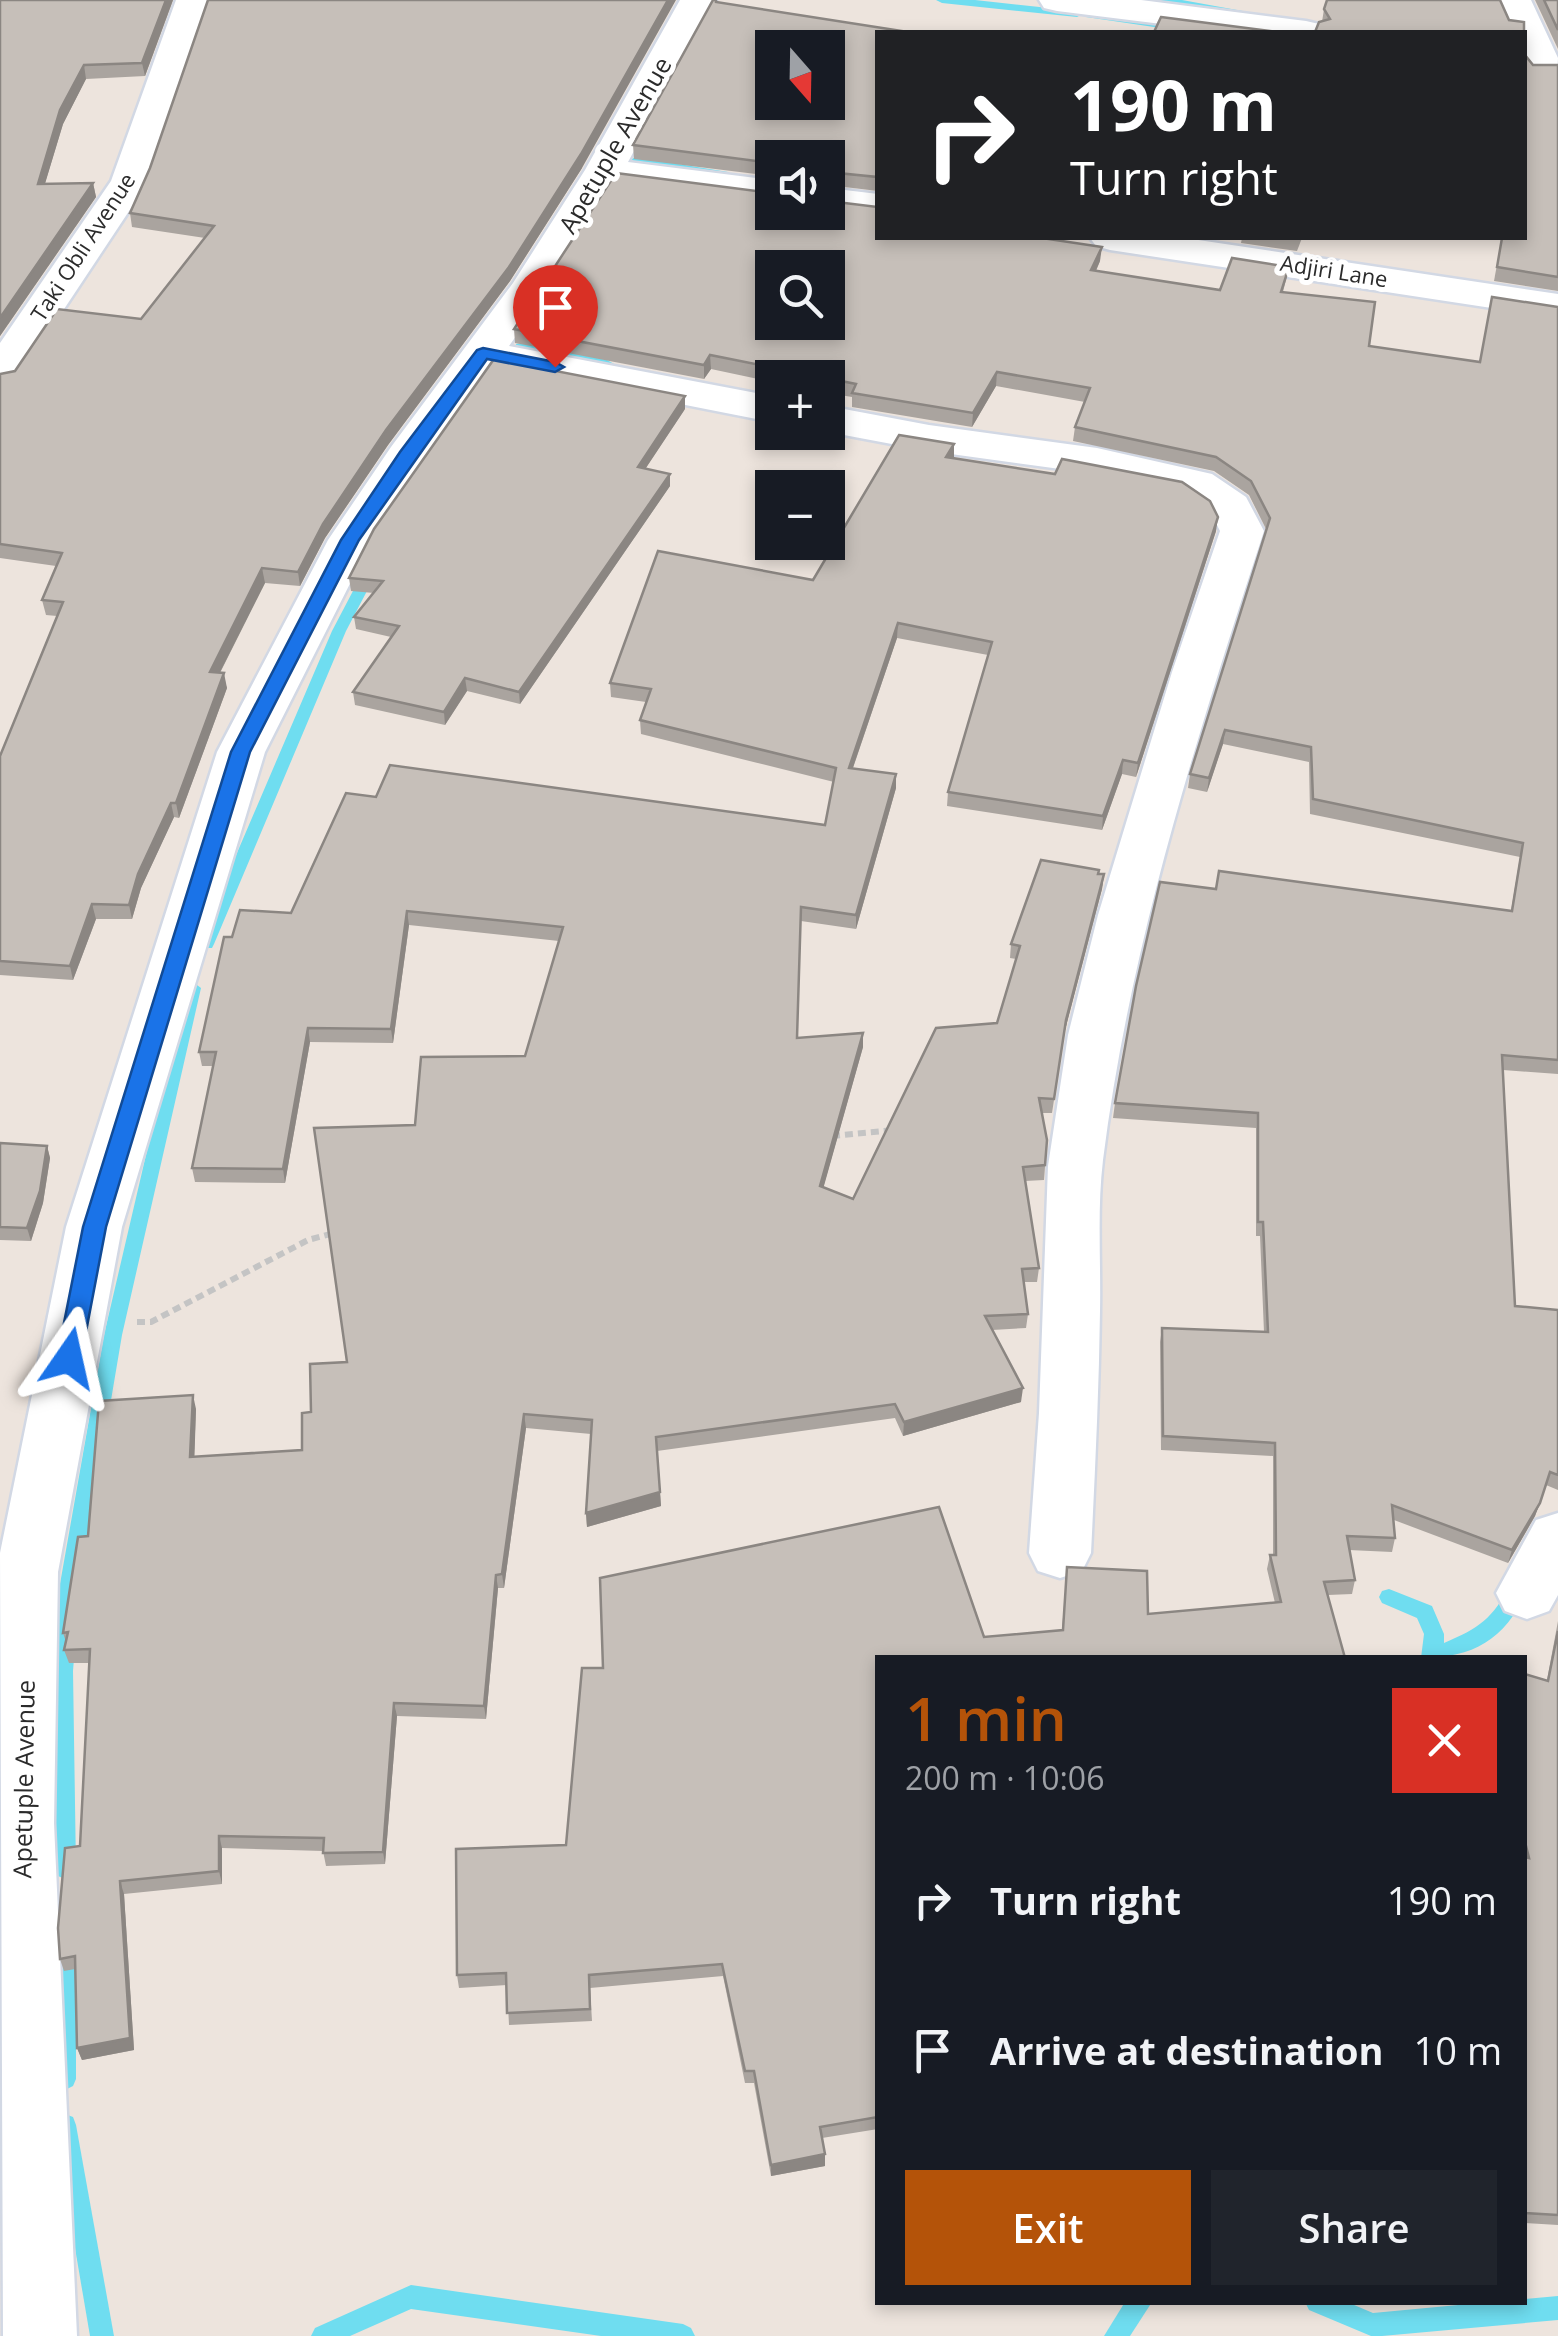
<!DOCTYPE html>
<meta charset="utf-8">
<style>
:root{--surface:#171b24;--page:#20242c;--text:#f1f3f6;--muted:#9ea1a6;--accent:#b45309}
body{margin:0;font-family:"Open Sans",sans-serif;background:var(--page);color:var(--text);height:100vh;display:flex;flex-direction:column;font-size:38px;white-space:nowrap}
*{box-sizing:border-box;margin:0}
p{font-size:32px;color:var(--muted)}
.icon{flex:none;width:55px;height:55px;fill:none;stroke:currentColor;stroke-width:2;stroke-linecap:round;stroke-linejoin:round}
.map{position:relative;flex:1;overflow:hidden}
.sheet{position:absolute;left:875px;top:1655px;width:652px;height:650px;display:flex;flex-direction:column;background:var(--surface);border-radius:0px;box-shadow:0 5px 15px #0003}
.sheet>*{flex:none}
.banner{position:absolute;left:875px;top:30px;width:652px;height:210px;border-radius:0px;box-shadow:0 5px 15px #0003;background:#202124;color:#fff;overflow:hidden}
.needle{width:65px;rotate:160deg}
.fabs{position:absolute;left:755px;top:30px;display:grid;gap:20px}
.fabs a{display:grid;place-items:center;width:90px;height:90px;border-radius:0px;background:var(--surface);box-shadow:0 5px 15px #0003;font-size:50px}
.pin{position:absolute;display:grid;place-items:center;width:85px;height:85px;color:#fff;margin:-102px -42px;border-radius:50% 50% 50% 0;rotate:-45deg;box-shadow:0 0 10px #0007}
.pin .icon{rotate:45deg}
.me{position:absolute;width:110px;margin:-55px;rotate:11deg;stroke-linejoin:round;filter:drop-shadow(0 0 8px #0008)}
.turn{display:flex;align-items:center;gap:35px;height:210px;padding:0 30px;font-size:45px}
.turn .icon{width:130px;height:130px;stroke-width:2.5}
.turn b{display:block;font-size:70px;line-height:85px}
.round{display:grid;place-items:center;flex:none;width:105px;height:105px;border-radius:0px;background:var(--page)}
.summary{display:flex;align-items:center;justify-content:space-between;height:170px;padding:0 30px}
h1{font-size:60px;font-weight:600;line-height:75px;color:var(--accent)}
.action{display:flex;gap:20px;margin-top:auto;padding:20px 30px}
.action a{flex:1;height:115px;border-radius:0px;background:var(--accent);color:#fff;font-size:40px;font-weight:600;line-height:115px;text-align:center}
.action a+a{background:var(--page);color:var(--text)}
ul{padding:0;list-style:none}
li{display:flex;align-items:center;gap:30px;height:150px;padding:0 30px}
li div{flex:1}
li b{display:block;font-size:38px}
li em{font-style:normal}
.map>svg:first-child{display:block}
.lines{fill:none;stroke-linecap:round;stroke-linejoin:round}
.stream{fill:#6fddf0;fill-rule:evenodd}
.minor-casing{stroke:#d2d8e4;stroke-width:5}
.path{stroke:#c4c4c4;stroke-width:6;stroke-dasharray:8 5;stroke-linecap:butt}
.minor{fill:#fff;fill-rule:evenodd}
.wall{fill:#aaa49f}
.shaded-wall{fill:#8b8682}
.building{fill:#c6bfb9;stroke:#8b8682;stroke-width:2.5;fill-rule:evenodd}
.route{fill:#1a73e8;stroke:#114b97;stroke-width:2.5}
.labels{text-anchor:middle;stroke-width:10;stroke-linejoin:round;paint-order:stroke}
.far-street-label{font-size:22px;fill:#2b2b2b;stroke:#fff}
.street-label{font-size:25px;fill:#2b2b2b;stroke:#fff}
</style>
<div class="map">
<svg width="1558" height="2336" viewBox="0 0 1558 2336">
<rect width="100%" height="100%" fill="#ede4dd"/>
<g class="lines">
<g class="stream">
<polygon points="936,0 975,0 1077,11 1083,14 1077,17 942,3"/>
<polygon points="1157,0 1182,0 1270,16 1276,19 1270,22 1163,3"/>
<polygon points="1090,12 1208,29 1214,32 1188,32 1086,17 1084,15"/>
<polygon points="635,157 728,172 734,176 728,180 631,164 629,161"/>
<polygon points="521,343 607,360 614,364 607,368 516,350 516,344"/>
<polygon points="371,566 378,570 346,631 214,944 212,948 200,948 198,944 332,631 364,570"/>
<polygon points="193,982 201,988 122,1335 80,1584 73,1671 76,1869 72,1876 65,1879 58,1876 54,1869 53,1671 60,1584 104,1335 185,988"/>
<path d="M1517 1582 1524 1584 1527 1590C1506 1639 1474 1658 1421 1658L1424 1634 1417 1618 1382 1603 1379 1597 1382 1591 1389 1589 1432 1606 1444 1634V1643C1479 1628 1493 1619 1510 1584Z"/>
<polygon points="65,1940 73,1943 76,1950 76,2079 73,2086 65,2090 57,2086 54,2079 54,1950 57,1943"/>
<polygon points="65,2114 73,2117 76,2125 114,2336 90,2336 54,2125 57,2117"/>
<polygon points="411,2285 683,2324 691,2328 695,2336 601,2336 411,2309 350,2336 311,2336 315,2328"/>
<polygon points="1558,2296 1558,2320 1382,2336 1371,2336 1309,2310 1305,2302 1347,2302 1373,2313 1490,2302 1525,2302 1525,2299"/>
<polygon points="1125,2302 1152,2302 1130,2336 1104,2336"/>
</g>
<g class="minor-casing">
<g id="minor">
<polygon points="176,0 212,0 149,181 15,383 0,387 0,343 111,181"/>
<polygon points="680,0 716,0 628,162 772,180 772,204 615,183 551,287 509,346 772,396 772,422 493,367 372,540 265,752 122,1227 58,1572 54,1823 77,2336 3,2336 0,1553 66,1227 217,752 328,540 391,447 513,283 585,170"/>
<polygon points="1039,0 1141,0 1306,21 1319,24 1324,32 1226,32 1057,11 1044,8"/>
<polygon points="1495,0 1531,0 1558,58 1557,75 1544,78 1531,75 1525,66 1525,32 1510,32"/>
<polygon points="828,188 878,194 878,218 828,212"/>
<polygon points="1090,238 1185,238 1558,294 1558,318 1110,250 1096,246"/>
<path d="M828 406 929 425 1097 448 1212 474 1246 497 1264 531C1197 737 1130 944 1103 1160 1097 1209 1101 1262 1100 1311 1099 1392 1095 1472 1091 1553L1082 1571 1060 1578 1038 1571 1029 1553 1039 1413 1048 1166 1068 1035 1098 915 1172 672 1220 531 1211 513 1182 493 1097 474 929 451 828 432Z"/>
<polygon points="1558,1513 1558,1595 1549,1611 1527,1619 1505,1611 1496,1593 1536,1520"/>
</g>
</g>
<g class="path">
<polyline points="832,1136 895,1130"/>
<polyline points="137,1322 151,1322 308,1240 334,1233"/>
</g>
<use href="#minor" class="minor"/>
</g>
<g class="wall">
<polygon points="0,0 173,0 145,76 86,79 63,124 45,183 93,183 96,197 0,336"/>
<polygon points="1535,0 1558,0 1558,49"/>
<polygon points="717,2 878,32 878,191 828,185 828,158 772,158 772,176 634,159 633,145"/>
<polygon points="1324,9 1509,20 1322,22"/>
<polygon points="1533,65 1558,65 1558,291 1494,281"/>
<polygon points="582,168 510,281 388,445 325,538 300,586 265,583 220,673 227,688 179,818 174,817 141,888 132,919 96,919 73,980 0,975 0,756 57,616 46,615 42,600 56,566 0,558 0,374 15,371 141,319 205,238 132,227 130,213"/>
<polygon points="1242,238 1302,238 1297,251 1241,243"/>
<polygon points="1100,261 1096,271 1220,290 1289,267 1283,292 1369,346 1480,362 1558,307 1558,1074 1503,1070 1515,1306 1558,1310 1558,1490 1546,1485 1535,1516 1508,1563 1394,1520 1395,1538 1392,1552 1349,1550 1355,1580 1352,1594 1328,1595 1345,1658 878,1658 878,2129 822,2138 825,2166 771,2176 754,2083 745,2083 723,1976 590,1988 592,2021 509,2025 507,1985 459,1988 457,1975 566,1845 603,1668 1062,1630 1067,1567 1148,1614 1275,1603 1267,1569 1270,1555 1273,1555 1273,1456 1161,1450 1160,1342 1162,1328 1264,1332 1260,1236 1256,1236 1256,1128 1113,1118 1115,1103 1216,889 1511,911 1520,857 1310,814 1309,762 1223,744 1207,792 1188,788 1190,774 1266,529 1249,495 1214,471 1073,441 1075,427 1085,402 996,386 972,427 852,407 852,397 828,393 828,378 772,378 772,382 711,369 704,379 515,343 514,329"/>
<polygon points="685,409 645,469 670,486 520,704 467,691 445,725 355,705 353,692 391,637 356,629 354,617 374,593 351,591 349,578"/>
<polygon points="953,458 1216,531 1136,777 1122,774 1102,830 947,806 948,792 988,655 897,638 853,768 896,788 856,929 801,921 797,1038 863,1033 863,1047 823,1188 853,1199 997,1023 1016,959 1010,958 1011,944 1099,874 1104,874 1102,889 1064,1034 1052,1113 1042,1113 1047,1140 1044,1180 1025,1181 1039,1268 1037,1282 1024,1282 1028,1314 1026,1328 992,1330 1021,1402 903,1436 895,1418 657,1451 661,1506 587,1527 586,1513 591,1434 526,1428 504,1588 498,1588 486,1719 397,1716 385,1864 326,1866 323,1851 222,1848 222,1884 124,1894 134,2050 82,2060 77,2048 75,1969 64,1971 60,1959 80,1846 89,1663 69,1663 64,1650 66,1642 63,1633 88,1536 196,1409 194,1457 302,1450 311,1412 347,1362 415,1125 525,1056 559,941 409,925 393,1043 310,1042 285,1183 195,1182 192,1168 213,1066 202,1066 199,1052 232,937 291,913 376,797 825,825 834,782 641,734 640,720 646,702 611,697 610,683 813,580"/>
<polygon points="0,1143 47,1146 50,1158 43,1203 31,1241 0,1240"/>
<polygon points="1558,1621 1558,2225 1525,2223 1525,1674 1547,1680"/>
</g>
<g class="shaded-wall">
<polygon points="166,0 173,0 145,76 142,63"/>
<polygon points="668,0 676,0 582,168 510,281 388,445 325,538 300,586 298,572 323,524"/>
<polygon points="84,65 86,79 63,124 41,197 38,184 60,110"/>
<polygon points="93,183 96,197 0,336 0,318"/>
<polygon points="1102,247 1100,261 1090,284 1091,270"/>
<polygon points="710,355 711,369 704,379 704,365"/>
<polygon points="997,372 996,386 972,427 973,413"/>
<polygon points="685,396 685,409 638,480 638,467"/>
<polygon points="954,444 954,458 946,457"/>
<polygon points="670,474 670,486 520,704 519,692"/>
<polygon points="1218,517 1216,531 1136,777 1138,763"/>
<polygon points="262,568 265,583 213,686 210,672"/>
<polygon points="898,623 897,638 848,782 849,768"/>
<polygon points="224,673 227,688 179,818 176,803"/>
<polygon points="465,678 467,691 445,725 444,712"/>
<polygon points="1225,730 1223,744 1207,792 1209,778"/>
<polygon points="1123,760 1122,774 1102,830 1103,816"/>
<polygon points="896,774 896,788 856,929 856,915"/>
<polygon points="171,803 174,817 141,888 132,919 129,905 138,874"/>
<polygon points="1104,874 1102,889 1064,1034 1052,1113 1066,1020"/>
<polygon points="92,904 96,919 73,980 70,966"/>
<polygon points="407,911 409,925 393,1043 391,1029"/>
<polygon points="308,1028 310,1042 285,1183 283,1169"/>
<polygon points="863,1033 863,1047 820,1200 820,1186"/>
<polygon points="47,1146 50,1158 43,1203 31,1241 27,1228"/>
<polygon points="1023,1388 1021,1402 903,1436 904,1422"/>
<polygon points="193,1395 196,1409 194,1470 190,1457"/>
<polygon points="524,1414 526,1428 504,1588 502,1574"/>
<polygon points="660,1492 661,1506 587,1527 586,1513"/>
<polygon points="1540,1503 1535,1516 1508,1563 1512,1550"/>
<polygon points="496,1575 498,1588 486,1719 484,1706"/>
<polygon points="394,1703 397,1716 385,1864 383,1852"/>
<polygon points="219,1836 222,1848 222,1884 219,1871"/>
<polygon points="120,1881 124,1894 134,2050 82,2060 77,2048"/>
<polygon points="825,2154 825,2166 771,2176 771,2165"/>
</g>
<g class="building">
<polygon points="0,0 166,0 142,63 84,65 60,110 38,184 93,183 0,318"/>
<polygon points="208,0 668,0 581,154 509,267 386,430 323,524 298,572 262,568 210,672 224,673 176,803 171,803 138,874 129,905 92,904 70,966 0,961 0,756 63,602 42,600 62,553 0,544 0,374 15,371 57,309 141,319 214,226 130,213 150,168"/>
<path d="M713 0H716V2L908 32H878V177L828 172V158H772V163L633 145ZM772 48H828V102H772Z"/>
<polygon points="1327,0 1500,0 1509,20 1524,22 1524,32 1315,32 1319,22 1330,19 1324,9"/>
<polygon points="1544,0 1558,0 1558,30"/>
<polygon points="1161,17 1278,32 1154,32"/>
<polygon points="1525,55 1533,65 1558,65 1558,277 1497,267 1502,238 1525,238"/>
<path d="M616 173 772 193V212H828V201L878 207V238H1042L1102 247 1091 270 1220 290 1232 258 1289 267 1281 292 1375 302 1369 346 1480 362 1492 297 1558 307V1060L1502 1055 1515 1306 1558 1310V1475L1550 1472 1540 1503 1512 1550 1392 1505 1395 1538 1347 1536 1355 1580 1324 1582 1345 1658H878V2117L820 2127 825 2154 771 2165 754 2071H745L722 1964 589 1975 590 2009 507 2013 506 1973 457 1975 456 1849 566 1845 582 1668H603L600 1578 939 1507 984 1637 1063 1630 1067 1567 1147 1571 1148 1614 1281 1602 1270 1555H1276L1275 1443 1163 1436 1162 1328 1268 1332 1263 1222H1258V1113L1115 1103 1136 986 1160 882 1216 889 1219 871 1512 911 1523 843 1313 799 1311 747 1225 730 1209 778 1190 774 1270 518 1251 481 1216 457 1075 427 1090 388 997 372 973 413 852 393 856 384 710 355 704 365 514 329ZM772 268H828V322H772Z"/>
<polygon points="494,359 685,396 638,467 670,474 519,692 465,678 444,712 353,692 399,626 354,617 383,581 349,578 374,529"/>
<polygon points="899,435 954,444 946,457 1055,474 1062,459 1182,482 1210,501 1218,517 1138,763 1123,760 1103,816 948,792 992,642 898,623 849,768 896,774 856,915 801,907 797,1038 863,1033 820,1186 853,1199 936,1028 997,1023 1020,946 1011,944 1041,860 1099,870 1098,874 1104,874 1066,1020 1054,1099 1039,1098 1047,1140 1045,1165 1023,1167 1039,1268 1022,1269 1028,1314 985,1316 1023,1388 904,1422 895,1404 656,1437 660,1492 586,1513 592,1420 524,1414 502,1574 496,1575 484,1706 394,1703 383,1852 323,1853 324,1838 219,1836 219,1871 120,1881 130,2038 77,2048 75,1956 60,1959 58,1928 65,1848 80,1846 90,1649 64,1650 68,1632 63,1633 78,1537 88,1536 99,1401 193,1395 190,1457 302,1450 302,1413 311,1412 310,1364 347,1362 314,1128 415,1125 421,1057 525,1056 563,927 407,911 391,1029 308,1028 283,1169 192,1168 216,1052 199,1052 224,937 232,937 240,910 291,913 346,793 376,797 390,765 825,825 836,768 640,720 651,689 610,683 658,551 813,580"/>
<polygon points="0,1143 47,1146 40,1191 27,1228 0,1227"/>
<polygon points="1558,1631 1558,2215 1525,2213 1525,1857 1529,1858 1525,1842 1525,1674 1548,1681"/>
</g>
<polygon class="route" points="483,348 555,362 564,367 555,372 487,359 359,540 250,752 106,1227 81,1358 78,1365 60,1365 57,1358 83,1227 231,752 341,540 400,452 477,350"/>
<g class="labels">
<g class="far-street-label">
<text transform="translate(83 247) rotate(-57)" y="8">Taki Obli Avenue</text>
<text transform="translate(1334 271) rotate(9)" y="8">Adjiri Lane</text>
</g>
<g class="street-label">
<text transform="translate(615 145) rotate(-60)" y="9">Apetuple Avenue</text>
<text transform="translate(24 1779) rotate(-89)" y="9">Apetuple Avenue</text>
</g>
</g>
</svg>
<div class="fabs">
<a><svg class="needle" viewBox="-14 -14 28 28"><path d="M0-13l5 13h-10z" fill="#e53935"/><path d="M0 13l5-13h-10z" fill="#9ea1a6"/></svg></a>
<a><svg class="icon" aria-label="sound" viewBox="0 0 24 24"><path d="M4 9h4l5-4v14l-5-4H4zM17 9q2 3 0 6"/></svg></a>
<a><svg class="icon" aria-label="search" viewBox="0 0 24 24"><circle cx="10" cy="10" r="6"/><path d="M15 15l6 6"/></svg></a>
<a>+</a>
<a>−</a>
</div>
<div class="pin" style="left:555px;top:367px;background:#d93025"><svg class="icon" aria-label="arrive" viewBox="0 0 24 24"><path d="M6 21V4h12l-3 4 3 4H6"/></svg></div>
<svg class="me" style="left:69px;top:1358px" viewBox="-20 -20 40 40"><path d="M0-17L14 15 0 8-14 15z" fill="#1a73e8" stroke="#fff" stroke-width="4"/></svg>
<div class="banner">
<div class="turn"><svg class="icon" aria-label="right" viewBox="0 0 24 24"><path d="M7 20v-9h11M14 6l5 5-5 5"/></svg><div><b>190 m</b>Turn right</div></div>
</div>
<section class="sheet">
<div class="summary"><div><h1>1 min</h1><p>200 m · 10:06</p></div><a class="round" style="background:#d93025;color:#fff"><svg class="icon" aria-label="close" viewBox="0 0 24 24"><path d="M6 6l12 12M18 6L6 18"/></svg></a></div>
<ul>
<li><svg class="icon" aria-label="right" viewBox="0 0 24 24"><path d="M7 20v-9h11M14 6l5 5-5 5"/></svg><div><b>Turn right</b></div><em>190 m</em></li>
<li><svg class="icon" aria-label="arrive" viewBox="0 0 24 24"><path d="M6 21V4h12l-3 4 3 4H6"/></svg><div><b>Arrive at destination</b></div><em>10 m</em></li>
</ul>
<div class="action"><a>Exit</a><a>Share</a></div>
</section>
</div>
